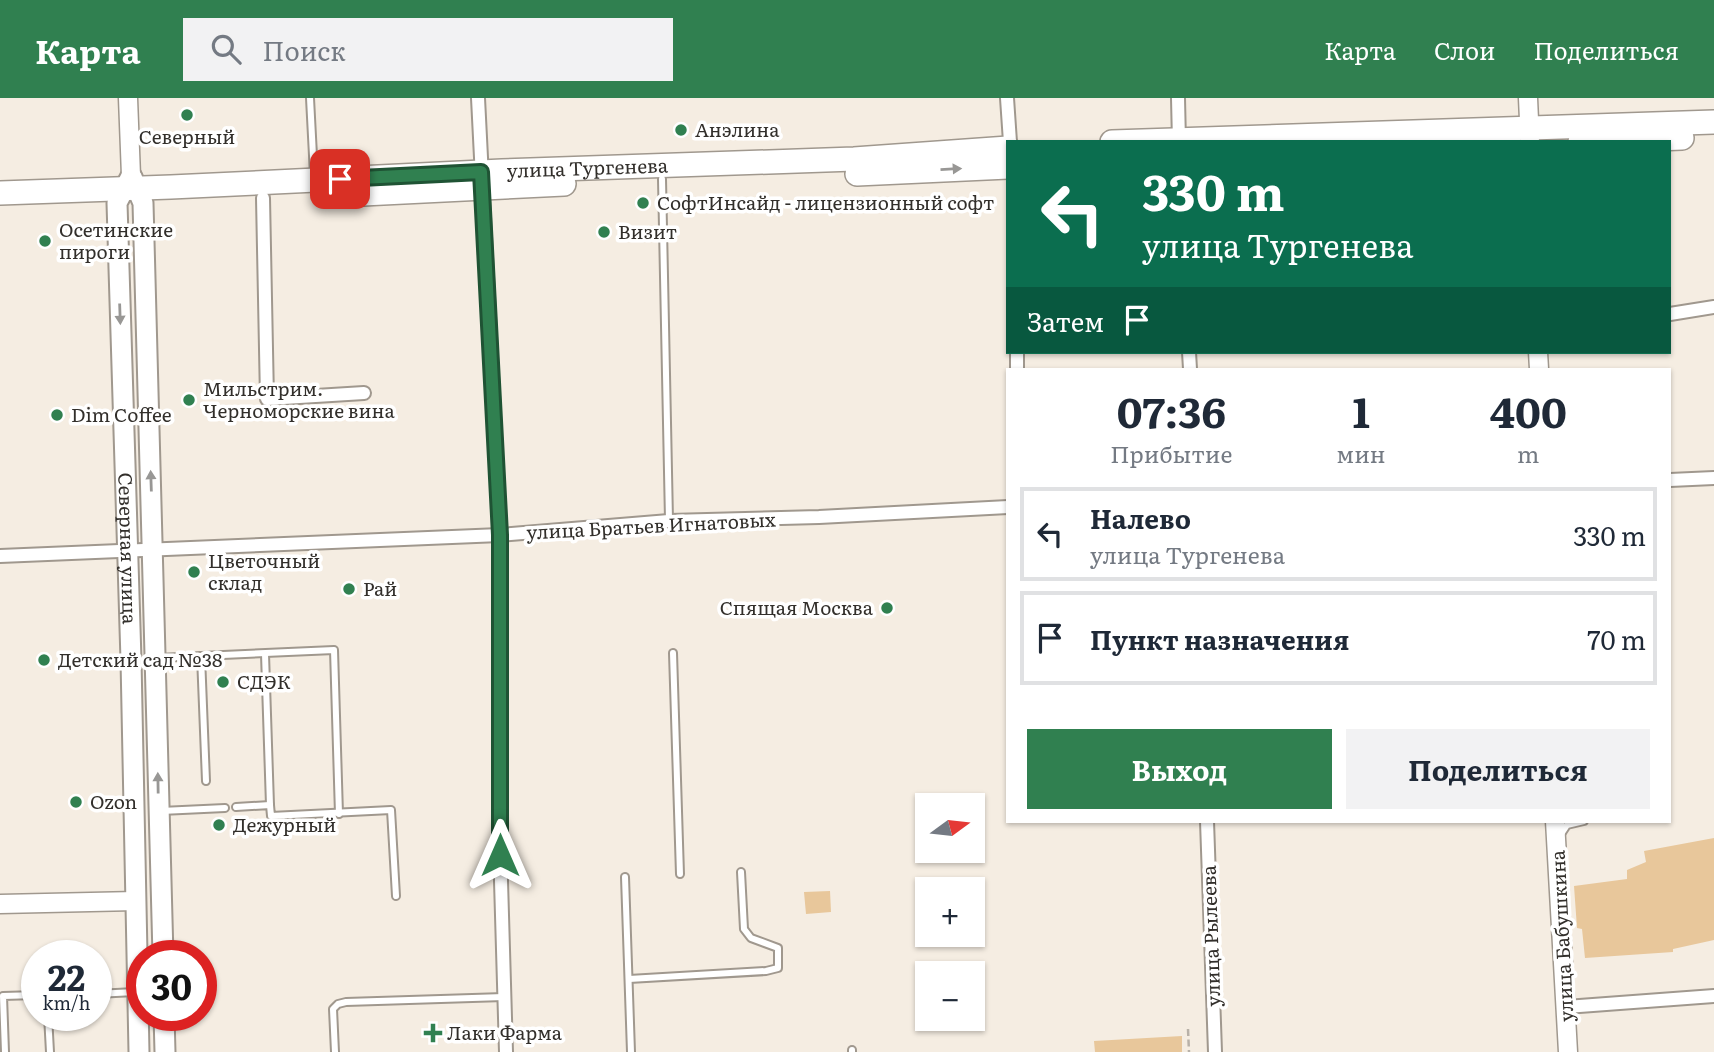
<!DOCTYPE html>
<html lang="ru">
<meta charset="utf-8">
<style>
:root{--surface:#fff;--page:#f2f2f3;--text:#1f2937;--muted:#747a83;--line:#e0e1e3;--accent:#308050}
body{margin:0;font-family:Literata,serif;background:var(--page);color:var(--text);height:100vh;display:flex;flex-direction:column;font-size:26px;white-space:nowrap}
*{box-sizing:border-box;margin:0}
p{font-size:23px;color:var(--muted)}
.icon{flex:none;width:38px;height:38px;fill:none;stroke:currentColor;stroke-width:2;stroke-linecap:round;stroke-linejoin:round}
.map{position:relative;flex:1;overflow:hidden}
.panel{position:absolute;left:1006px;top:270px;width:665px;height:455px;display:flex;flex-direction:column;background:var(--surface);border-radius:0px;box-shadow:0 2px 5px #0004}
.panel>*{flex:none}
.banner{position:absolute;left:1006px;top:42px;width:665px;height:214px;border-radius:0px;box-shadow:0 2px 5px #0004;background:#0b6e4f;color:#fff;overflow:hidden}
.needle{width:46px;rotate:75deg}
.buttons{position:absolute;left:915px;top:695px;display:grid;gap:14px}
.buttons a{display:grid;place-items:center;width:70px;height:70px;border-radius:0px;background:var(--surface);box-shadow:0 2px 5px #0004;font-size:35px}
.speed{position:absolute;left:21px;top:842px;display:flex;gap:14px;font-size:35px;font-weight:700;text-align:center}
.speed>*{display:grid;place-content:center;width:91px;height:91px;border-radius:50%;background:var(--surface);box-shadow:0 2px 5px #0004;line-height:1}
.speed small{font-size:18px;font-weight:400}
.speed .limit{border:10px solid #d22;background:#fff;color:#111}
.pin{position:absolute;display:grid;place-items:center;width:60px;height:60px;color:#fff;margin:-30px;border-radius:14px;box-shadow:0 4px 10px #0006}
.me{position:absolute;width:77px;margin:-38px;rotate:0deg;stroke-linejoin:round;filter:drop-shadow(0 0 5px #0008)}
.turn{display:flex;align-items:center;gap:24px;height:147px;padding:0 21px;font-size:32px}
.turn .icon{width:91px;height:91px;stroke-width:2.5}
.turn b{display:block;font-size:49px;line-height:60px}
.then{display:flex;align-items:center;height:66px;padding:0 21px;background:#0003;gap:14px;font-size:26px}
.eta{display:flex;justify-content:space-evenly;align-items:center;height:119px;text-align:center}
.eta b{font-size:42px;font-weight:700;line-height:49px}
.primary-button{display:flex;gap:14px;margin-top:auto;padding:14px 21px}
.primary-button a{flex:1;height:80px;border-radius:0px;background:var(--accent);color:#fff;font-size:28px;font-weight:700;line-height:80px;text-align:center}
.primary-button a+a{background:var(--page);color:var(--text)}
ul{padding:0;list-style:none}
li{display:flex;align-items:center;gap:21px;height:94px;margin:0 14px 10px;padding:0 7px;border:4px solid var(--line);border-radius:0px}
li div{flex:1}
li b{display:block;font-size:26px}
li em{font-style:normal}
header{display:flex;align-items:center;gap:42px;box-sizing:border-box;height:98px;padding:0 35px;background:var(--accent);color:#fff}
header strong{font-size:33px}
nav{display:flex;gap:38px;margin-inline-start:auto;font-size:24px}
.search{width:490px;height:63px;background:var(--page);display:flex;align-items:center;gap:18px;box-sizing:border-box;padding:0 24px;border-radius:0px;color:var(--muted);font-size:26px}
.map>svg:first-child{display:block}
.green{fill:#e8c79b}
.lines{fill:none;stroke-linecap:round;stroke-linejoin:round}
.lane-casing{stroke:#a0988e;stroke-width:10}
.street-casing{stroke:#a0988e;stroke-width:16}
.secondary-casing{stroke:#a0988e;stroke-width:21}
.primary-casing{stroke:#a0988e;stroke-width:23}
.highway-casing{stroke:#a0988e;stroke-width:26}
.path{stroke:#b8b1a8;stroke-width:2.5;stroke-dasharray:7 3.5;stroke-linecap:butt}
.lane{stroke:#fff;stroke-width:6}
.street{stroke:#fff;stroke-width:12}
.secondary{stroke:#fff;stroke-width:18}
.primary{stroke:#fff;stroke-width:19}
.highway{stroke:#fff;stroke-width:23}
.oneway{fill:#989795}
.route-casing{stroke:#1f5334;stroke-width:18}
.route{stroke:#308050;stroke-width:12}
.poi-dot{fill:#308050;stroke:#fff;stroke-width:2.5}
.labels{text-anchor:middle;stroke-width:7;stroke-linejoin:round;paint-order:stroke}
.poi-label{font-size:19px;fill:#322f2b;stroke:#fff;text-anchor:start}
.street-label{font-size:19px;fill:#322f2b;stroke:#fff}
</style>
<header>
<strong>Карта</strong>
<div class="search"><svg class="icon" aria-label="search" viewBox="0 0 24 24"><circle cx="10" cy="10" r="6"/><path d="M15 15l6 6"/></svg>Поиск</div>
<nav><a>Карта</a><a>Слои</a><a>Поделиться</a></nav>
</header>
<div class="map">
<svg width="1714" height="954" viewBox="0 0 1714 954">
<rect width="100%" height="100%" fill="#f5ede2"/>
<g class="green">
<polygon points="1714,740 1714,842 1673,851 1673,854 1585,860 1582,831 1577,830 1574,788 1627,781 1627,772 1646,764 1644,753"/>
<polygon points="830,793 831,814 806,816 804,794"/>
<polygon points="1182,938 1182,954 1095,954 1094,943"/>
</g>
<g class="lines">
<g class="lane-casing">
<g id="lane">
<polyline points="310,0 314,77"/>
<polyline points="662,81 669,422"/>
<polyline points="673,555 680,776"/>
<polyline points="265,556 270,707"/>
<polyline points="201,558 206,683"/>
<polyline points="157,560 334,552 339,716"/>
<polyline points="236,709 270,707 271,718 391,712 396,798"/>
<polyline points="161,713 225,710"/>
<polyline points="1561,736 1567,727 1584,723"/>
<polyline points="625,779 631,954"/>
<polyline points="629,881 766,873 778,870 778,850 751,840 744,831 741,774"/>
<polyline points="96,896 135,894"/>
<polyline points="48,917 50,954"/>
<polyline points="852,952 852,954"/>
<polyline points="5,954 3,898 37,897"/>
<polyline points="335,954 333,911 338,906 346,904 504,899"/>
</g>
</g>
<g class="street-casing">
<g id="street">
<polyline points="478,0 500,437 501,783 506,954"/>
<polyline points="1007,0 1010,44"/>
<polyline points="1178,0 1179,44"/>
<polyline points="263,100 267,301 364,295"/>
<polyline points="1670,216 1714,209"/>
<polyline points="1017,254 1017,271"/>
<polyline points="1189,254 1190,271"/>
<polyline points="1670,382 1714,380"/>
<polyline points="0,458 500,437 669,423 819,419 1008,409"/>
<polyline points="1207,723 1215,954"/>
<polyline points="1566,909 1714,898"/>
</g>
</g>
<g class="secondary-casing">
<g id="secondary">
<polyline points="128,0 131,78"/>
<polyline points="1528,0 1530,44"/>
<polyline points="1538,254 1539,271"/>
<polyline points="1555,723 1568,954"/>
<polyline points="0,806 136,803"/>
</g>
</g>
<g class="primary-casing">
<g id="primary">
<path id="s1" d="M131 78 117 105 131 562 139 954"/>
<polyline points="132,79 143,105 163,858"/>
<polyline points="164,917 165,954"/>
</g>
</g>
<g class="highway-casing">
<g id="highway">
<polyline points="1112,44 1714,24"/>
<polyline points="1580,44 1682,40"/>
<polyline points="857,76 1008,69"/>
<path id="s2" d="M0 95 171 89 502 73 854 61 1008 50"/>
<polyline points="343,97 564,86"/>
</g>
</g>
<polyline class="path" points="1188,931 1189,954"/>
<use href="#lane" class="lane"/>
<use href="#street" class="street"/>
<use href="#secondary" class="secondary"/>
<use href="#primary" class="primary"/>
<use href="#highway" class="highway"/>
</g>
<defs><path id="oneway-solid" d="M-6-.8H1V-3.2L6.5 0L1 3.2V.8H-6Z" transform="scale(1.75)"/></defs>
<g class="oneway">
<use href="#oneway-solid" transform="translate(951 71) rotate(-3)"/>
<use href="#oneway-solid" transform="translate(120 216) rotate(88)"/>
<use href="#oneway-solid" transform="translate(151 383) rotate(-92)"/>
<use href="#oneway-solid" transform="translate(158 685) rotate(-91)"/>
</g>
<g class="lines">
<g class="route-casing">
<polyline id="route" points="340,81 481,74 500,437 500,757"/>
</g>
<use href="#route" class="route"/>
</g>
<g class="poi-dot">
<circle cx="187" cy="17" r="7"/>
<circle cx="681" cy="32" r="7"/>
<circle cx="643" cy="105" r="7"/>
<circle cx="604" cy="134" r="7"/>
<circle cx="45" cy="143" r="7"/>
<circle cx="189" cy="302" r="7"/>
<circle cx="57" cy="317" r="7"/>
<circle cx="194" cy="474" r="7"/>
<circle cx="349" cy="491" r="7"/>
<circle cx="887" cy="510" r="7"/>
<circle cx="44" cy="562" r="7"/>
<circle cx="223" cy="584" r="7"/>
<circle cx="76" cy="704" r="7"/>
<circle cx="219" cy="727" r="7"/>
<path d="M429.5 924.5h7v7h7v7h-7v7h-7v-7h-7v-7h7z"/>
</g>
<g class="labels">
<g class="poi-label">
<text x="695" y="39">Анэлина</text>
<text x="187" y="46" text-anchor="middle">Северный</text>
<text x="657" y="112">СофтИнсайд - лицензионный софт</text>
<text x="59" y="139">Осетинские<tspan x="59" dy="22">пироги</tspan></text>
<text x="618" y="141">Визит</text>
<text x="203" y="298">Мильстрим.<tspan x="203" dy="22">Черноморские вина</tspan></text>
<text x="71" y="324">Dim Coffee</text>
<text x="208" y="470">Цветочный<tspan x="208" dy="22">склад</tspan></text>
<text x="363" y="498">Рай</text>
<text x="873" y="517" text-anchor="end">Спящая Москва</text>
<text x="58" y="569">Детский сад №38</text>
<text x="237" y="591">СДЭК</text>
<text x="90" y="711">Ozon</text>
<text x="233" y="734">Дежурный</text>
<text x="447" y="942">Лаки Фарма</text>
</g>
<g class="street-label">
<text dy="7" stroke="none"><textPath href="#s2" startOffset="588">улица Тургенева</textPath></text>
<text transform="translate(651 428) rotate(-3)" y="7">улица Братьев Игнатовых</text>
<text dy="7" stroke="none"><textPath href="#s1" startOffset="376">Северная улица</textPath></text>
<text transform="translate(1211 838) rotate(-92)" y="7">улица Рылеева</text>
<text transform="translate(1562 838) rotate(-93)" y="7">улица Бабушкина</text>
</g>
</g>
</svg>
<div class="buttons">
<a><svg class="needle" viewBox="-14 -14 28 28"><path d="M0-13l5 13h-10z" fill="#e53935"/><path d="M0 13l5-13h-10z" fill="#747a83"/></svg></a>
<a>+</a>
<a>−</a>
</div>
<div class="speed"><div>22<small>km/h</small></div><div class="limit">30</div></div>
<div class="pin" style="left:340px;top:81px;background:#d93025"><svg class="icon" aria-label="arrive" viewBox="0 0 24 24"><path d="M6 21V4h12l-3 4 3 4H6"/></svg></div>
<svg class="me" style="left:500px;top:757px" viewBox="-20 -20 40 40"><path d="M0-17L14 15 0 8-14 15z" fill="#308050" stroke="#fff" stroke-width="4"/></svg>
<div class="banner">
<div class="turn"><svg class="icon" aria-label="left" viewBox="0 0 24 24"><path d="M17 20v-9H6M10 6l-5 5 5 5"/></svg><div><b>330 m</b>улица Тургенева</div></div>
<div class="then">Затем<svg class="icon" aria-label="arrive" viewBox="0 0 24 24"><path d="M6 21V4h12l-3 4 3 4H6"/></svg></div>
</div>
<section class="panel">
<div class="eta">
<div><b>07:36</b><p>Прибытие</p></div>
<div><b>1</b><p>мин</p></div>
<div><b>400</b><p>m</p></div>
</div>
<ul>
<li><svg class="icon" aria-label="left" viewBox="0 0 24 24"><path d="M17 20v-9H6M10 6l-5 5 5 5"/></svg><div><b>Налево</b><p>улица Тургенева</p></div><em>330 m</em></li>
<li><svg class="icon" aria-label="arrive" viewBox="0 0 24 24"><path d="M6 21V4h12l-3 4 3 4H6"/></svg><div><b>Пункт назначения</b></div><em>70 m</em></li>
</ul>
<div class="primary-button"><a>Выход</a><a>Поделиться</a></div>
</section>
</div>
